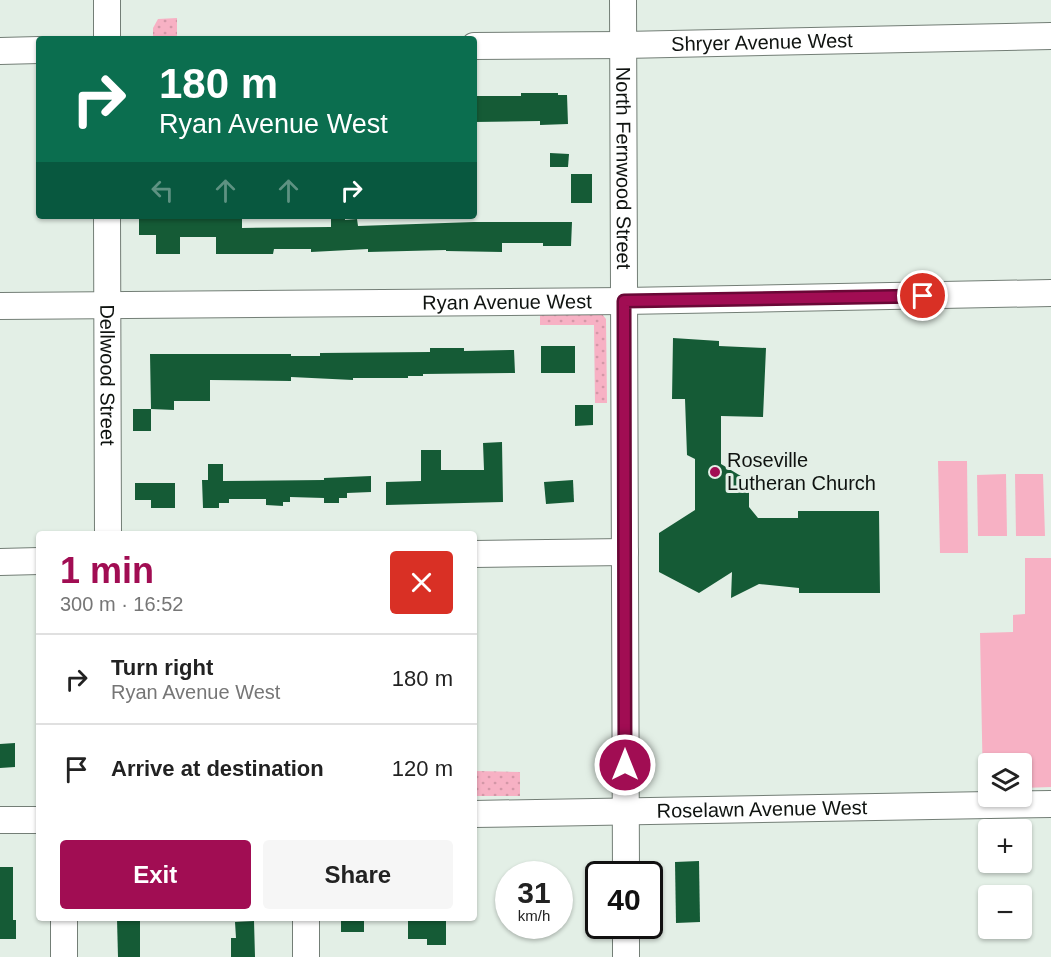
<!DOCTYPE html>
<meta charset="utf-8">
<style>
:root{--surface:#fff;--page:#f6f6f6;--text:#222;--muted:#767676;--line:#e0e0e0;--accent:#a10d53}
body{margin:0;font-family:Helvetica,sans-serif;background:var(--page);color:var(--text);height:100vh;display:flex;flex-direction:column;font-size:22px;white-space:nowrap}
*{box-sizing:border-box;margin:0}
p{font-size:20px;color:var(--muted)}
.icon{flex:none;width:33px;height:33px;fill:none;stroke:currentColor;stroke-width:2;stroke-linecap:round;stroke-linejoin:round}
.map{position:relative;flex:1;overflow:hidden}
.details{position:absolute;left:36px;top:531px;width:441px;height:390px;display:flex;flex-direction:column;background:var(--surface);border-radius:6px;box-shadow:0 2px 4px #0004}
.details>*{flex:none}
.top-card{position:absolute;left:36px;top:36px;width:441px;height:183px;border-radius:6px;box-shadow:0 2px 4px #0004;background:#0b6e4f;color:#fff;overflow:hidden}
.controls{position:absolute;left:978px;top:753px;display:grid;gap:12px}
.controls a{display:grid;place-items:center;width:54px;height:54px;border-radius:6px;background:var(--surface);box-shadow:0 2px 4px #0004;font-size:30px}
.speed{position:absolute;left:495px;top:861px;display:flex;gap:12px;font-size:30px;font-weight:700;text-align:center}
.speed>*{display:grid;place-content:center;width:78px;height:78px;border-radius:50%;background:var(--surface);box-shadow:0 2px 4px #0004;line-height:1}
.speed small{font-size:15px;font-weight:400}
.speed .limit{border:3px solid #111;border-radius:9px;background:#fff;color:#111}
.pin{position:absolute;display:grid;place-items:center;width:51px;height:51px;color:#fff;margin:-26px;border:3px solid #fff;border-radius:50%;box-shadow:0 2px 6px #0007}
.me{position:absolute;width:66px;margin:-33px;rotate:0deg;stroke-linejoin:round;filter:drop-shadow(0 0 4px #0008)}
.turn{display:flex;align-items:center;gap:21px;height:126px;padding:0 24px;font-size:27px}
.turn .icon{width:78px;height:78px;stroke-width:2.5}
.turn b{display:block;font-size:42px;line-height:51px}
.lanes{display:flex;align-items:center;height:57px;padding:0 24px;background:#0003;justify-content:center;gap:30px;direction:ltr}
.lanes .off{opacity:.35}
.round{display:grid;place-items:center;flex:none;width:63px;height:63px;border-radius:6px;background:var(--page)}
.headline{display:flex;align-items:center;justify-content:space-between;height:102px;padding:0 24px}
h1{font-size:36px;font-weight:800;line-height:45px;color:var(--accent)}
.cta{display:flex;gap:12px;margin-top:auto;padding:12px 24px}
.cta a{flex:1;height:69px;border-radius:6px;background:var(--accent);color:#fff;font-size:24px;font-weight:800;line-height:69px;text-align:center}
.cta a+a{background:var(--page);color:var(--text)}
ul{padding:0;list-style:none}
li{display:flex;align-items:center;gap:18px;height:90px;padding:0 24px;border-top:2px solid var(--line)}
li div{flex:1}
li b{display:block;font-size:22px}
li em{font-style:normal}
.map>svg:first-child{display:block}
.green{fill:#f7b1c4}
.garden{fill:url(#garden-dots)}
.building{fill:#155b36}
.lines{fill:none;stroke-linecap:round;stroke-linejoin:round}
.minor-casing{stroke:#737e76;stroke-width:28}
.minor{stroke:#fff;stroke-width:26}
.route-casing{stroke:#690836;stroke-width:15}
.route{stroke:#a10d53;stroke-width:10}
.poi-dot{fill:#a10d53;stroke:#e3efe6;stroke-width:2}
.labels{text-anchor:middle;stroke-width:6;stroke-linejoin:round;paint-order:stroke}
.street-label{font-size:20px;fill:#0f1310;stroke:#e3efe6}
.poi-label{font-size:20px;fill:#0f1310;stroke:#e3efe6;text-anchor:start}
</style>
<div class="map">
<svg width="1051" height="957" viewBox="0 0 1051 957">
<defs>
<pattern id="garden-dots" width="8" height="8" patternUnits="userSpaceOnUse" patternTransform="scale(1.5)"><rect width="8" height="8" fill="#f7b1c4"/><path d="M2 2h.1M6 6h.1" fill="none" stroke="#d397a7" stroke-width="1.8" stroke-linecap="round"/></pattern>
</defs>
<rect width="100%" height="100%" fill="#e3efe6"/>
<g class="green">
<polygon points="938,461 967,461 968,553 940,553"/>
<polygon points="1006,474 1007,536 978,536 977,475"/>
<polygon points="1043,474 1045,536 1016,536 1015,474"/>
<polygon points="1025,558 1051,558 1051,787 1022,788 1022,764 988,764 988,788 983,788 980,633 1013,632 1013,615 1025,614"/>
</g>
<g class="garden">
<polygon points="177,18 177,37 153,38 153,28 158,19"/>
<polygon points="540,312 602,314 606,319 607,403 595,403 594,325 540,325"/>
<polygon points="476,771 520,772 520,796 476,796"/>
</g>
<g class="building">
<polygon points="521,93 558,93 558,95 567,95 568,124 540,125 540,121 474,122 474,96 521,96"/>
<polygon points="550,153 569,154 568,167 550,167"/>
<rect x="571" y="174" width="21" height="29"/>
<polygon points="139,216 242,216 242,228 331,227 331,217 345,217 345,220 357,219 358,226 474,222 572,222 571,246 543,246 543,243 502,243 502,252 446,251 446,250 368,252 368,249 311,252 311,249 274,249 273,254 216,254 216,237 180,237 180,254 156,254 156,235 139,235"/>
<polygon points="673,338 719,341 719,346 766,348 763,417 721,416 721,464 749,481 749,507 758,518 798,518 798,511 879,511 880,593 799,593 799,588 759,584 731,598 732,572 699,593 659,572 659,533 695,510 695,459 687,455 685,399 672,399"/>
<rect x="541" y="346" width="34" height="27"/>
<polygon points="430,348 464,348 464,351 514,350 515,373 423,374 423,376 408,376 408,378 353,378 353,380 291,377 291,381 210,380 210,401 174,401 174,410 151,409 151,431 133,431 133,409 151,409 150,354 291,354 291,356 320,356 320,353 430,352"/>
<polygon points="575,405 593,405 593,425 575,426"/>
<polygon points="502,442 503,502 386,505 386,482 421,481 421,450 441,450 441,470 484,470 483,443"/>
<polygon points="208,464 223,464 223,481 324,480 324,478 371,476 371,492 347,493 347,498 339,498 339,503 324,503 324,498 290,497 290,502 283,502 283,506 266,505 266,499 229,499 229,503 219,503 219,508 203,508 202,480 208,480"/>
<polygon points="573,480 574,502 546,504 544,482"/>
<polygon points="135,483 175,483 175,508 151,508 151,500 135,500"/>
<polygon points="15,743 15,767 0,768 0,744"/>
<polygon points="699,861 700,922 676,923 675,862"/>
<polygon points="0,867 13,867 13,920 16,920 16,939 0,939"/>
<polygon points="140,918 140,957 118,957 117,919"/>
<rect x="341" y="918" width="23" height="14"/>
<polygon points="408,918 446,919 446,945 427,945 427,939 408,939"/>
<polygon points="254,921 255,957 231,957 231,938 236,938 235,922"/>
</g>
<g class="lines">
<g class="minor-casing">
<g id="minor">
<polyline points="107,0 107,39"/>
<path id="s1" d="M623 0 626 874"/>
<path id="s2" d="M474 46 624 45 1051 36"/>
<polyline points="0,51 39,50"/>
<path id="s3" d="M107 216 108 534"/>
<path id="s4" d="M0 306 624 301 1051 293"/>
<polyline points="474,554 625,552"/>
<polyline points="0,562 39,561"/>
<path id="s5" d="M474 814 1051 804"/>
<polyline points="0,820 39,820"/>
<polyline points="64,918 64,957"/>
<polyline points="626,926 626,957"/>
<polyline points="306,957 306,918"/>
</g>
</g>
<use href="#minor" class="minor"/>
</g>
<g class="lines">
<g class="route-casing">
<polyline id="route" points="625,765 624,301 923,296"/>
</g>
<use href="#route" class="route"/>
</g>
<circle class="poi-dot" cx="715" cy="472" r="6"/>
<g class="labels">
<g class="street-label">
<text dy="7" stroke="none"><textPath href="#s2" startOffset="288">Shryer Avenue West</textPath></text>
<text dy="7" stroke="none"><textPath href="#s1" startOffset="168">North Fernwood Street</textPath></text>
<text dy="7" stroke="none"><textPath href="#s4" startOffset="507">Ryan Avenue West</textPath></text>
<text dy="7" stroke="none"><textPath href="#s3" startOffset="159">Dellwood Street</textPath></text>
<text dy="7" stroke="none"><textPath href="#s5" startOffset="288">Roselawn Avenue West</textPath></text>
</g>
<g class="poi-label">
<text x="727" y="467">Roseville<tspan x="727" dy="23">Lutheran Church</tspan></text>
</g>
</g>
</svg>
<div class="controls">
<a><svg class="icon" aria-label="layers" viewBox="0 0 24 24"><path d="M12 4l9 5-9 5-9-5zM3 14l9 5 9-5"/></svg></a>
<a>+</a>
<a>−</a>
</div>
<div class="speed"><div>31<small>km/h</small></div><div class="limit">40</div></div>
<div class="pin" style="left:923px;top:296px;background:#d93025"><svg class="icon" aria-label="arrive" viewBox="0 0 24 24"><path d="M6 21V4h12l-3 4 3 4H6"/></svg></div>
<svg class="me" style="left:625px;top:765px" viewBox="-20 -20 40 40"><circle r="17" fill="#a10d53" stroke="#fff" stroke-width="3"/><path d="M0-11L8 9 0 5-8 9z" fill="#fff"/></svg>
<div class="top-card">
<div class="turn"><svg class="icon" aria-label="right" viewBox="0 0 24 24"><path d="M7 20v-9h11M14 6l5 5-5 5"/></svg><div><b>180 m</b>Ryan Avenue West</div></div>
<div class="lanes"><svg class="icon off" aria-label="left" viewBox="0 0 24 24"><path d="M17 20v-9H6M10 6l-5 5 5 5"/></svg><svg class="icon off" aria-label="ahead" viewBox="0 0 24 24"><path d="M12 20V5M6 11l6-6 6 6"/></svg><svg class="icon off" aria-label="ahead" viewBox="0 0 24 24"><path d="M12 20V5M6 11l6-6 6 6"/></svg><svg class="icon" aria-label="right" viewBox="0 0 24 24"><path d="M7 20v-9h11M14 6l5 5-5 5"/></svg></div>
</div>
<section class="details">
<div class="headline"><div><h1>1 min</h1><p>300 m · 16:52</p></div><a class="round" style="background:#d93025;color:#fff"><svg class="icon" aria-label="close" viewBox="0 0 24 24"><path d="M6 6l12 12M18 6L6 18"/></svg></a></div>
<ul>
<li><svg class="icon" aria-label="right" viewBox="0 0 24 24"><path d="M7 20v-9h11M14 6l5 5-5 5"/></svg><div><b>Turn right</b><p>Ryan Avenue West</p></div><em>180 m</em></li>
<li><svg class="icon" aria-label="arrive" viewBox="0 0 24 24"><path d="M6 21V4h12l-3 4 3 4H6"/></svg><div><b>Arrive at destination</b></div><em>120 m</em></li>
</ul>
<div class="cta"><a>Exit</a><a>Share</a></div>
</section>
</div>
